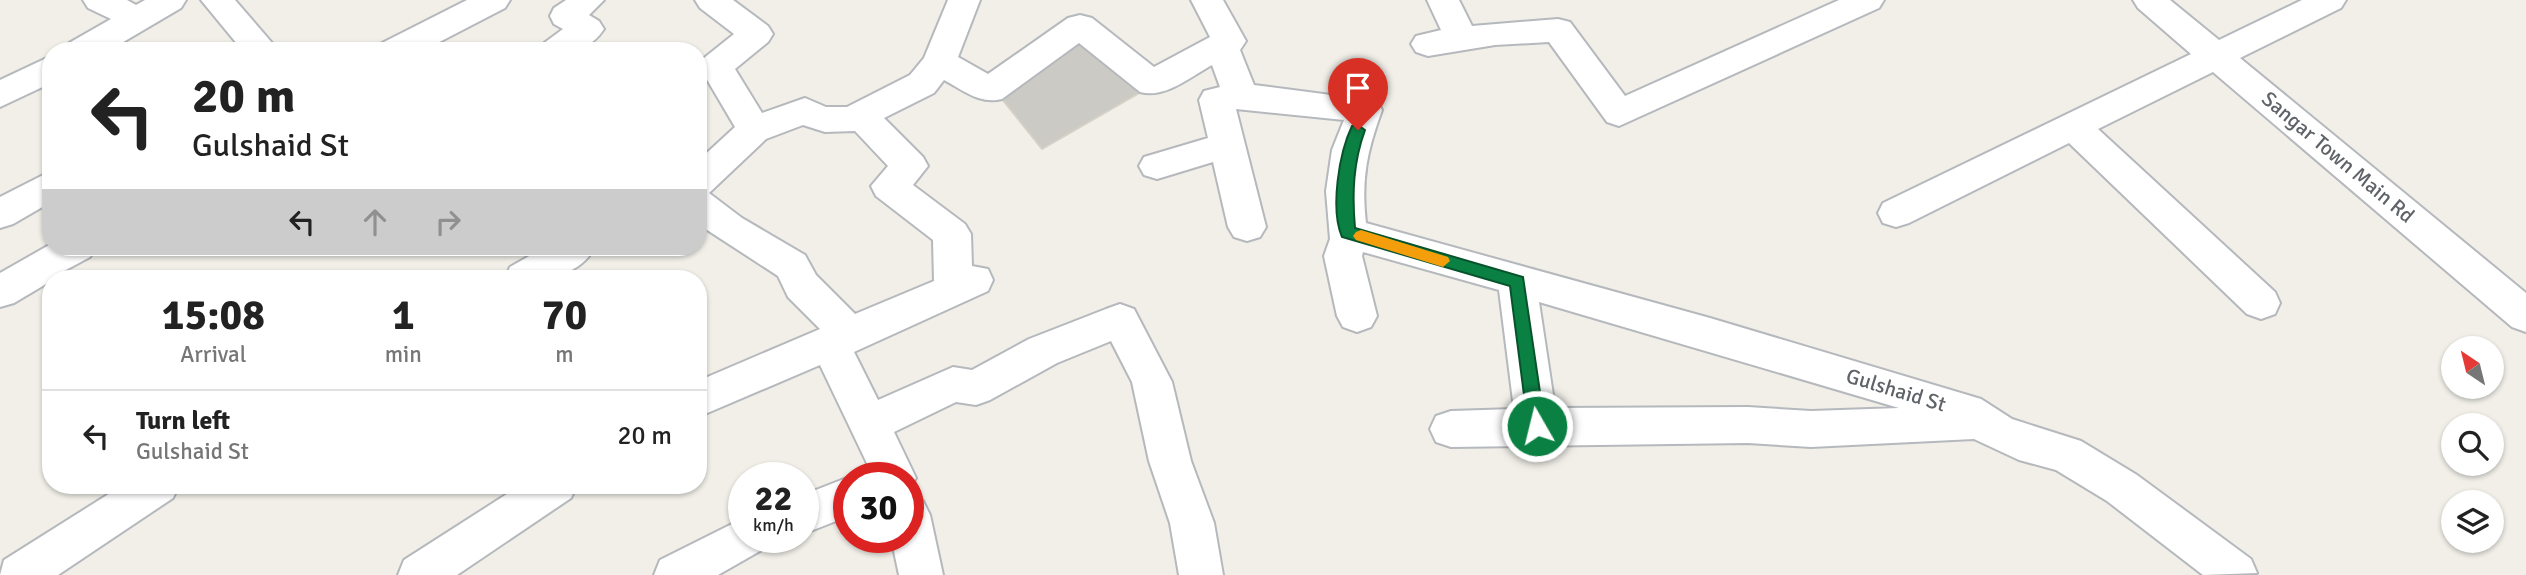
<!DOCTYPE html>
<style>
:root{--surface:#fff;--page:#f2f2f2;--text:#222;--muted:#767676;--line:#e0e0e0}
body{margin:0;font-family:Signika,sans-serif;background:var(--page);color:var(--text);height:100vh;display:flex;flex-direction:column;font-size:26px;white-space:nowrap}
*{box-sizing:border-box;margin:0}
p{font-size:23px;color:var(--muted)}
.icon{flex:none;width:38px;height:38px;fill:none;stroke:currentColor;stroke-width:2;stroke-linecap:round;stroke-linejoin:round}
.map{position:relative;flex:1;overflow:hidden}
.drawer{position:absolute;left:42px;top:270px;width:665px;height:224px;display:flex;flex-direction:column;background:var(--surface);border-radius:28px;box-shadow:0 2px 5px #0004}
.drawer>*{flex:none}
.top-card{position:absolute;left:42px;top:42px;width:665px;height:214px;border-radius:28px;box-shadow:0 2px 5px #0004;background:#fff;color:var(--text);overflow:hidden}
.needle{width:46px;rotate:325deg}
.buttons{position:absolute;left:2441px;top:336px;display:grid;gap:14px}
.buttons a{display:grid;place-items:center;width:63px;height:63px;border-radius:50%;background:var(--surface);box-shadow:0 2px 5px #0004;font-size:35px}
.speed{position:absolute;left:728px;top:462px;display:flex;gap:14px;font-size:35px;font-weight:700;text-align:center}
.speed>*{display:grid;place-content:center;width:91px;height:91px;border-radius:50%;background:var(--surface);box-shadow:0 2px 5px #0004;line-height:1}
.speed small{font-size:18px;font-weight:400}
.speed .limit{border:10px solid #d22;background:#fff;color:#111}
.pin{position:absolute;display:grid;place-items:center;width:60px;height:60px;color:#fff;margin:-72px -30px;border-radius:50% 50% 50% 0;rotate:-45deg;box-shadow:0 0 7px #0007}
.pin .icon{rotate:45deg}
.me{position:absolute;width:77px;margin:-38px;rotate:352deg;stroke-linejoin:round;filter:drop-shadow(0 0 5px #0008)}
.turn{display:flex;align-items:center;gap:24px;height:147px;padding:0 35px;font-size:32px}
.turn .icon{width:91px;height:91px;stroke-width:2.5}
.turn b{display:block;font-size:49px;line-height:60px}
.lanes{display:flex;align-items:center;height:66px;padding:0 35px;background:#0003;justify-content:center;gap:35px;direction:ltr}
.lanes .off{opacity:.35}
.eta{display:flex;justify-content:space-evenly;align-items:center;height:119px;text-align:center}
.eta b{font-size:42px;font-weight:800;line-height:49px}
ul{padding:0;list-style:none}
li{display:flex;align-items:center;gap:21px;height:91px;padding:0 35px;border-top:2px solid var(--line)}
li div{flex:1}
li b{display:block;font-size:26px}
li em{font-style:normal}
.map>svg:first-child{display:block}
.building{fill:#cccac5;stroke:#d6d1c6;stroke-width:2}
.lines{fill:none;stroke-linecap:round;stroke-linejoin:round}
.minor-casing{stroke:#b5b8bc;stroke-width:4}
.minor{fill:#fff;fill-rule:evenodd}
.route{fill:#0b8043;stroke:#07532c;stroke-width:2}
.slow{fill:#f59e0b}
.labels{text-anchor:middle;stroke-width:5;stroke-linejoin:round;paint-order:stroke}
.street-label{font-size:21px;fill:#5f6368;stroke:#fff}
</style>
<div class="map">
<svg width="2526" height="575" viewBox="0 0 2526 575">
<rect width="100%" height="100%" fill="#f1efe8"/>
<polygon class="building" points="1082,37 1148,88 1042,149 998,94"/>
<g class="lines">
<g class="minor-casing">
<g id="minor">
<polygon points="83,0 127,0 136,5 145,0 186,0 181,8 108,51 64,51 69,43 111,19 88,8"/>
<polygon points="201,0 235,0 279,51 243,51"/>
<polygon points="467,0 510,0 505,8 422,51 377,51 382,43"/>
<path d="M566 0H604L589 15 599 21 604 29C588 54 565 51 539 51L544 43 563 29 554 24 550 16 554 8Z"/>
<path d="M695 0H733L768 26 773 34 768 42 735 69 762 113 805 98 826 107H847L910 75 924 58 948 0H980L958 57 988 74 1068 18 1080 15 1092 18 1154 67 1210 37 1191 0H1223L1246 41 1240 50 1254 85 1377 101 1382 110C1367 151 1361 179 1366 223L1710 318 1981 399 2012 419 2081 441 2137 475 2251 559 2257 573 2203 575 2107 501 2056 470 2019 460 1974 439 1811 447 1748 443 1451 447 1436 442 1430 429 1436 416 1451 411 1514 409 1499 290 1363 252 1362 256 1377 316 1371 327 1357 332 1343 327 1337 316 1324 256 1330 239 1326 191 1332 150 1344 120 1236 109 1266 227 1260 237 1247 241 1234 237 1228 227 1213 162 1157 179 1144 175 1139 166 1144 157 1208 138 1199 100 1204 91 1220 87 1212 65C1190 77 1165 99 1140 92L1079 43 1002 99C980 105 963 90 944 80L934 93 884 118 923 157 928 166 913 185 965 224 971 234 972 266 988 269 993 280 988 291 854 352 878 400 953 367 972 370 1029 339 1106 309 1120 304 1134 309 1172 382 1191 461 1214 523 1223 575H1179L1170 523 1149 461 1132 382 1111 341 1057 363 990 400 976 405 956 402 894 432 916 478 908 492V478H874L820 365 698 417V381L820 329 788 297 778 276 698 224V161L735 127 699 66 704 58 734 34 700 8ZM803 125 825 132 855 131 888 166 871 186 876 196 933 240 934 281 855 314 816 275 805 255 742 218 709 193 766 139ZM1539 302 1899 408 1811 411 1748 407 1555 408Z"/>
<polygon points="1427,0 1459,0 1472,26 1558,19 1570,22 1625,96 1839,0 1884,0 1879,8 1619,126 1607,122 1549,42 1495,45 1428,56 1416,52 1411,44 1416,36 1441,30"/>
<polygon points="2133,0 2170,0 2219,40 2302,0 2346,0 2341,8 2240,58 2526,293 2526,332 2512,327 2213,72 2098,129 2275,292 2280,303 2275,314 2261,319 2247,314 2069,143 1909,223 1896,227 1883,223 1878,213 1883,203 2191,54 2138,8"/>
<polygon points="51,56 51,83 0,107 0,80"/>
<polygon points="51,171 51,202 13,224 0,228 0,197"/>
<polygon points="51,244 51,247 96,247 90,257 51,278 51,281 14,303 0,307 0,273"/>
<path d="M545 247H595C576 282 538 278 505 278L510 267Z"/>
<polygon points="849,477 851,478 849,478 849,516 803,534 803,495"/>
<polygon points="123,485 179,485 173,498 58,575 0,575 4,560"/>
<polygon points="521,485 577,485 571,498 457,575 398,575 404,560"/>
<polygon points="908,496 923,501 930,515 943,575 899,575 891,537 908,537"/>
<polygon points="744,518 744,537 767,537 760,551 718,575 654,575 660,560"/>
</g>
</g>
<use href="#minor" class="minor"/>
</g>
<path class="route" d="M1358 125 1365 130C1353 163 1352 194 1355 228L1523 277 1545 426 1543 431 1537 433 1531 431 1528 426 1510 286 1342 237C1330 209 1339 153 1352 126Z"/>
<polygon class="slow" points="1361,230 1448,257 1450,261 1443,267 1356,240 1353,236 1356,232"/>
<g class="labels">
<g class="street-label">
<text transform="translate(2338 157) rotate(40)" y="7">Sangar Town Main Rd</text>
<text transform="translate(1896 390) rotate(17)" y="7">Gulshaid St</text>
</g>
</g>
</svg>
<div class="buttons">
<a><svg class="needle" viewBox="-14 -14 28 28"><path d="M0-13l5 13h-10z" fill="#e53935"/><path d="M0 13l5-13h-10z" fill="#767676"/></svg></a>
<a><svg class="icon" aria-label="search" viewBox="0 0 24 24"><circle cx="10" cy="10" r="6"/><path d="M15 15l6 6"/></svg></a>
<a><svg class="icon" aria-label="layers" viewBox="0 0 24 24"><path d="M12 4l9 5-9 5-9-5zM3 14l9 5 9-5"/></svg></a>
</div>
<div class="speed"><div>22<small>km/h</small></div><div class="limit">30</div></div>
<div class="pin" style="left:1358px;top:130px;background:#d93025"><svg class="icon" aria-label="arrive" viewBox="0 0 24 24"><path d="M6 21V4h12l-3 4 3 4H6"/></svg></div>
<svg class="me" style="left:1537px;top:426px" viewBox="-20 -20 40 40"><circle r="17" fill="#0b8043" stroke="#fff" stroke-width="3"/><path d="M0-11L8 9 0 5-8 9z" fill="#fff"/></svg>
<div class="top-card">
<div class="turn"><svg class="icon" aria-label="left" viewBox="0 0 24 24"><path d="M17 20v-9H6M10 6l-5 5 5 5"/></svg><div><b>20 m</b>Gulshaid St</div></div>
<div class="lanes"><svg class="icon" aria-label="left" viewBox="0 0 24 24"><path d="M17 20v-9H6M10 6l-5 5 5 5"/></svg><svg class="icon off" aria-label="ahead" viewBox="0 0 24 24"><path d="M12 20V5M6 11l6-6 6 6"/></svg><svg class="icon off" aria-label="right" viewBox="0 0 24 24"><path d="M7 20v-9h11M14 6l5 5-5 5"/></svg></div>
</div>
<section class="drawer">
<div class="eta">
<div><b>15:08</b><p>Arrival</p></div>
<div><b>1</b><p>min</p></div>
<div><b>70</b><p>m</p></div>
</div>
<ul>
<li><svg class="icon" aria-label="left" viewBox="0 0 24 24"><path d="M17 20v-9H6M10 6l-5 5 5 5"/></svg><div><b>Turn left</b><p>Gulshaid St</p></div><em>20 m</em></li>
</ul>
</section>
</div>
